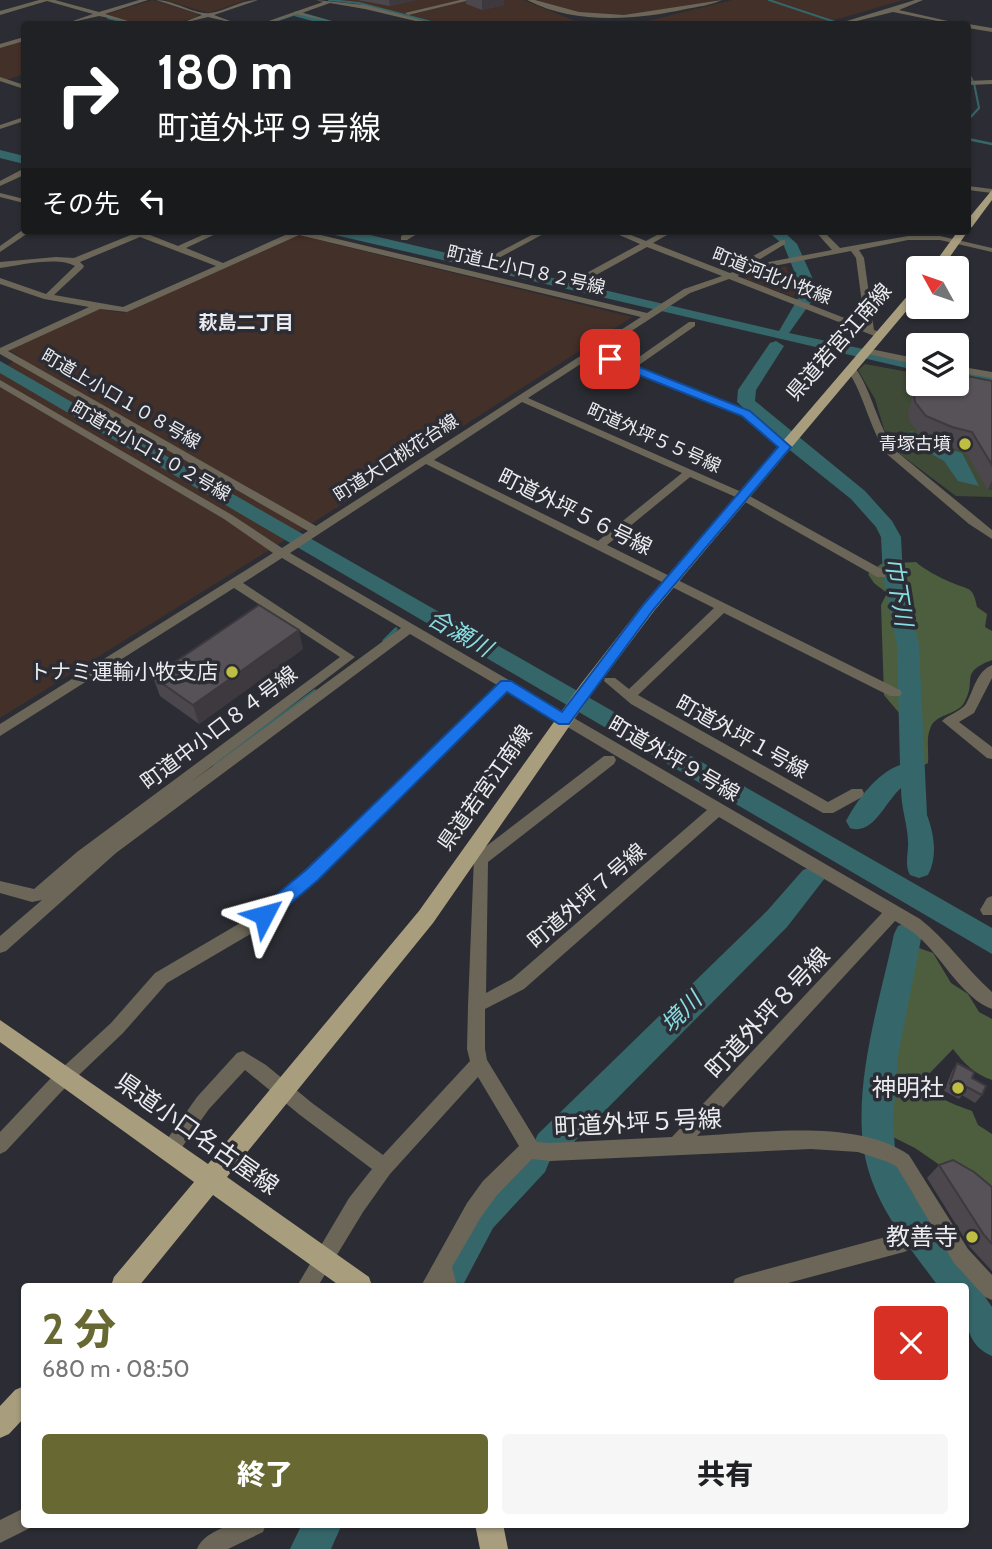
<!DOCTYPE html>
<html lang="ja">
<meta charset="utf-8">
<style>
:root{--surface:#fff;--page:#f6f6f6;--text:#202124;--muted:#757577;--accent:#686832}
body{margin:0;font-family:Cabin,"Noto Sans JP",sans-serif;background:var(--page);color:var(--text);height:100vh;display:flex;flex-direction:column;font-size:26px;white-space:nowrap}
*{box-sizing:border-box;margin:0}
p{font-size:23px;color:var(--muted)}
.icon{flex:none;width:38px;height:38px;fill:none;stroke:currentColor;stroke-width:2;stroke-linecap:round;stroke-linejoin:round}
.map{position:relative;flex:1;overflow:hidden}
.sheet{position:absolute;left:21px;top:1283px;width:948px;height:245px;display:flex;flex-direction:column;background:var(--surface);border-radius:7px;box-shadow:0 2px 5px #0004}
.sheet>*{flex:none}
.hud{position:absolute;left:21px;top:21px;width:950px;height:214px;border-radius:7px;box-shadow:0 2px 5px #0004;background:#202124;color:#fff;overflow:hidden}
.needle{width:46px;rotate:310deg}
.tools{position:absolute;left:906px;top:256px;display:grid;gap:14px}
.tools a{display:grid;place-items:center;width:63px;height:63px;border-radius:7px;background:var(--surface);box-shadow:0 2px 5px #0004;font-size:35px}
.pin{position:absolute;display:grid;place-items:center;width:60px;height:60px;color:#fff;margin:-30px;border-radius:14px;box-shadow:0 4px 10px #0006}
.me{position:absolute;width:77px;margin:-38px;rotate:51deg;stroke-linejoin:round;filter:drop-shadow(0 0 5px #0008)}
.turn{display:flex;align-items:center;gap:24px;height:147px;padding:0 21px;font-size:32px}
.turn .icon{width:91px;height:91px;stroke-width:2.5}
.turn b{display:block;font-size:49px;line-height:60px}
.then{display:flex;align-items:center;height:66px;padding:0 21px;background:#0003;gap:14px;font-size:26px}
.round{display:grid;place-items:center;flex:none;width:74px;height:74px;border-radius:7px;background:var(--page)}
.overview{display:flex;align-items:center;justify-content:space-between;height:119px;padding:0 21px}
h1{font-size:42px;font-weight:800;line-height:52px;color:var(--accent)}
.cta{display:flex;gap:14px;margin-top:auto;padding:14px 21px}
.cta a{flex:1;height:80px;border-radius:7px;background:var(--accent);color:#fff;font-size:28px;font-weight:800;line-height:80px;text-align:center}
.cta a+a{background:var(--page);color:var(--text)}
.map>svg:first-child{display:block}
.industrial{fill:#433029}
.green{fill:#3f4b36}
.forest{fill:#4d5e3e}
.water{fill:#35676a}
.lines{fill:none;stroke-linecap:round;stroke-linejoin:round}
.stream-far2{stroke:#35676a;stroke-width:2}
.stream-far1{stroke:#35676a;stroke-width:2.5}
.stream{stroke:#35676a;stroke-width:3.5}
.river{fill:#35676a;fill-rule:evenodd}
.minor{fill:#6b6657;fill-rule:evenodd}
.major{fill:#a89e7e;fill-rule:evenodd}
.wall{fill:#4b474c}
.shaded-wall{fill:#3d393e}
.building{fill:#575258;stroke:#3d393e;stroke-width:2}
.route{fill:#1a73e8;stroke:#114b97;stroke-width:2}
.poi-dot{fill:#bfbe42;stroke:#2c2d34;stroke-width:2.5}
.labels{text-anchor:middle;stroke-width:7;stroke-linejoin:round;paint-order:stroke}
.far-street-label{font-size:18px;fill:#ebecf0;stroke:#2c2d34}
.far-poi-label{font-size:18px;fill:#ebecf0;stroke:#2c2d34;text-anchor:end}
.far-neighbourhood-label{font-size:19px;font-weight:bold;fill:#ebecf0;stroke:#2c2d34}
.street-label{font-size:21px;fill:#ebecf0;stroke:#2c2d34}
.poi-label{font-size:21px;fill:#ebecf0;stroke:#2c2d34;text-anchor:end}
.water-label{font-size:23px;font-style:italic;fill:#87dde3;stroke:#2c2d34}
.near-street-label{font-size:24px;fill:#ebecf0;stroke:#2c2d34}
.near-poi-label{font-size:24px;fill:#ebecf0;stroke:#2c2d34;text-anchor:end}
</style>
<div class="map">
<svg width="992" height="1549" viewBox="0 0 992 1549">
<rect width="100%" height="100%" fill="#2c2d34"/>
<g class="industrial">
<polygon points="153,0 198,14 197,17 174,24 137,24 104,15"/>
<polygon points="164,0 246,0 209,13"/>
<polygon points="341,0 523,0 583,24 442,24"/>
<polygon points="530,0 719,0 663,14 620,18 594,17"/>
<polygon points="732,0 903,0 821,24 636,24"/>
<polygon points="24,37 24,74 0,82 0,44"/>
<polygon points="294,234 632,317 319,519 0,718 0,368 22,358 7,349 98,309 124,313"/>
<polygon points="786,266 792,281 795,280 797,286 794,297 743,278"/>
</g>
<polygon class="green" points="865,364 919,374 919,383 957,383 992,388 992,497 956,496 900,454 884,429 875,399 858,370"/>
<g class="forest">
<path d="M916 562C923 569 941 578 950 582 968 590 973 585 977 607L987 614 985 627 992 631V660C958 673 978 680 964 703 956 716 935 713 930 729 926 739 929 752 928 763L904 776 900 714 884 695 881 605 887 593 874 583 868 574 881 564Z"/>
<path d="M919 948 933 953 951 983 968 994 979 1012 992 1019V1080C974 1074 964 1063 953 1049L925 1078C934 1099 951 1103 972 1111L978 1125 992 1134V1201L915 1148 873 1127C866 1076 884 1001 897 950Z"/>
</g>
<polygon class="water" points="912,431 932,444 962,453 979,486 958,481 944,461 915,445 906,433"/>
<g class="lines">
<g class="stream-far2">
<polyline points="329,0 359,3 439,24"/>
<polyline points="769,0 835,22"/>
<polyline points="108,18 132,24"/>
<polyline points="854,23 860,24"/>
<polyline points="267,24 293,15"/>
<polyline points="968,72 974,83 979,108 968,120"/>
</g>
<polyline class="stream-far1" points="968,139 992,144"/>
<g class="stream">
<polyline points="384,641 396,629"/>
<polyline points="214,764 315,691"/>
</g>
<g class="river">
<polygon points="297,11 336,22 337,24 323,24 294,16 294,12"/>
<polygon points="0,150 24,156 24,164 0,158"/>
<polygon points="328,231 353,231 779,331 800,295 801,288 784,246 768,231 783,231 797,244 817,288 816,295 789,333 919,361 919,371 335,235"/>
<path d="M776 341 784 346 756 390 755 401 865 491 892 521 901 537 903 577 919 645 927 815C934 834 938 856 928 875L919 878 910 875C904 864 909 852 908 840 907 822 901 808 901 788 885 802 873 836 850 828L846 821C857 800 877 773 900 765L897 645 883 577 881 537 876 527 851 499 791 451 737 402 738 390 770 343Z"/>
<polygon points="0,361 992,928 992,954 0,373"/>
<polygon points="957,368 992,375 992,385 957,378"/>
<polygon points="812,867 821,870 825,878 787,927 560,1156 550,1160 545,1172 493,1228 464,1283 456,1286 440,1283 435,1271 469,1204 523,1150 533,1145 538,1134 767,911 803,870"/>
<path d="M908 922 918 926 922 934 898 1055 893 1121 895 1149 900 1170 912 1192 992 1307V1356C962 1343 966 1314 966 1286H938C912 1250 882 1215 869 1172 847 1101 879 1005 894 934L898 926Z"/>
<polygon points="302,1524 342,1524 331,1549 290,1549"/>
</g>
<g class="minor">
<polygon points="39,0 55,0 99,12 139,0 148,0 105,14 138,24 99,16 64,24 93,14 47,1 0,15 0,11"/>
<path d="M156 0C174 0 195 15 210 13 226 11 241 0 258 0L214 15 238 24 208 17 179 24 202 15Z"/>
<polygon points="316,0 365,5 436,24 428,24 365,9 330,3 302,13 340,24 297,14 267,24 260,24 323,2"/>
<polygon points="460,0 470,0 408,15 405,13"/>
<path d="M527 0H535L579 12 624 15 722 0C711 5 697 7 686 9 635 20 575 25 527 0Z"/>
<polygon points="915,0 923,0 899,10 961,24 952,24 893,12 845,24 837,24"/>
<polygon points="968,24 992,28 992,32 968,28"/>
<polygon points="24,37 24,41 0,48 0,44"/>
<polygon points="0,77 24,85 24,89 0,81"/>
<polygon points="992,80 992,84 968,85 968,81"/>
<polygon points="24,117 24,121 0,129 0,125"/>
<polygon points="21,170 24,170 24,175 0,186 0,181"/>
<polygon points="968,186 992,189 992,193 968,190"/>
<polygon points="0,193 24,199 24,203 0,197"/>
<polygon points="24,229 31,231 0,252 0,246"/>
<path d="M129 231H140L178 246 211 231H222L186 248 223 263 294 231H304L647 313 684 289 722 276 647 247 587 280H581V276L640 244 610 231H621L646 241 664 231H674L653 243 730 273 746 268 744 261 782 240H785V244L752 264 753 265 832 250 815 231H823L840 248 908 236H940L992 248V252L940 240H908L859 250 864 258 874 330 883 333V337H877L729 279 690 293 599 352 629 364 689 322H695V326L636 367 750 412 789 445V449H781L742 416 593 356 528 398 746 494 885 571V577H877L738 498 690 477 607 545 900 690 902 693 900 696H890L724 613 638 695 828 802 852 789H862L864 793 862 797 833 813H823L631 704 604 681 605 678H615L629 689 714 608 426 464 290 553 920 919C947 940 966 969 992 992V1009C964 999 943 960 922 940 914 932 904 926 895 921L697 1136C759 1133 857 1118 909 1155L968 1249 992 1275V1300L985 1297 954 1263 897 1167 888 1162 858 1152 811 1149 550 1161 532 1159 497 1195 481 1217 452 1267 457 1286H421L467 1203 483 1181 519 1146 478 1077 390 1174 363 1212 318 1286H297L349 1198 372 1169 300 1115 245 1070 209 1109 175 1157 169 1160 163 1157 160 1151 163 1145 197 1097 237 1053 243 1051 266 1065 312 1103 383 1155 470 1061 467 1049 468 1006 474 857 469 849 471 845 476 843 484 848 604 756H614L616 760 614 764 488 862 486 993 512 979 707 810 507 691 392 807 281 911 259 929 167 983 123 1033 61 1092 6 1151 0 1154V1132L49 1080 111 1023 155 973 247 919 271 901 382 799 497 685 410 634 116 853 6 951 0 953V936L42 900 32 902 0 893V881L34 889 77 852 340 657 234 588 0 736V724L273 553 224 519 0 387V380L232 515 282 548 308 531 0 354V348L89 307 44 299 0 284V278L46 294 75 266C59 256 19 265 0 268V262L56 257 74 258 133 234ZM299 235 641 317 316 526 8 351 100 309 127 312ZM140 237 216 266 123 307 54 295 83 268 84 266 80 262ZM851 251 856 258 865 326 737 276 758 269ZM522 402 682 473 598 541 434 460ZM282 558 401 628 191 782 355 657 243 583ZM719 817 882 913 672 1137 550 1143 537 1142 487 1060 485 1049V1009L524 989Z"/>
<polygon points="412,231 422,231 407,240 401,240 401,236"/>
<polygon points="539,231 549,231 495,260 488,258"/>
<polygon points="866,348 919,359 919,365 863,353 863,349"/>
<path d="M848 366H854C873 392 877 426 896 451L992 530V539L969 524 888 455C869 429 865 395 846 368Z"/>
<polygon points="957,366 992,372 992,378 957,372"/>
<path d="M992 665V678L974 713 959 722 992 747V759L987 758 942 721C949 714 960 712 966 704 974 690 976 672 992 665Z"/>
<polygon points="992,896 992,915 983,915 980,910 987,898"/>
<polygon points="904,1232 911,1235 914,1242 911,1249 904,1252 777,1286 732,1286 735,1279 742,1276"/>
<polygon points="24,1508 24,1524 33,1524 32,1527 0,1543 0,1520"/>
<path d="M230 1524H266L263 1532 228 1549H197C203 1535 217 1531 230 1524Z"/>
</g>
<g class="major">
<polygon points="992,190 992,200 972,227 968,228 968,219"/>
<polygon points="958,231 968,231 942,268 931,268"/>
<polygon points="919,286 919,296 654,611 593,692 433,923 227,1177 369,1277 372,1286 340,1286 213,1195 139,1286 111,1286 114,1277 194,1182 0,1042 0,1020 208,1164 419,911 581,684 644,603 915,287"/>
<polygon points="24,1386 24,1418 9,1434 0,1438 0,1406 15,1390"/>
<polygon points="475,1524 503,1524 508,1549 480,1549"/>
</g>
</g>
<g class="wall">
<polygon points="357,0 416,0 390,6"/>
<polygon points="466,0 504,0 504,5 482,10 466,4"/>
<polygon points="992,381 992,490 988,490 965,451 945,446 920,434 909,421 908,411 914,392"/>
<polygon points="303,649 199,724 160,696 153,677"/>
<polygon points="957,1063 972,1078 982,1095 975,1103 962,1095 959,1099 944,1091 952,1071"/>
<polygon points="939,1165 992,1187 992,1271 970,1247 927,1178"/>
</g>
<g class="shaded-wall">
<polygon points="389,0 416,0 390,6"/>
<polygon points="482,0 504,0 504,5 482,10"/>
<polygon points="992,480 992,490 988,490"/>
<polygon points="299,630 303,649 199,724 193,705"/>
</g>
<g class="building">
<polygon points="957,374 992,381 992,465 972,432 952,427 926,416 915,402 914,392 921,383 957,383"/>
<polygon points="259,605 299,630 193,705 153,677"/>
<polygon points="957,1063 974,1072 972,1078 986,1086 982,1095 967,1087 965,1092 950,1083"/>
<polygon points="953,1160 974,1172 992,1187 992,1244 984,1235 939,1165"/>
</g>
<polygon class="route" points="606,357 614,357 750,411 791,447 653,610 569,724 559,724 507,692 318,880 271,920 264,922 258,920 255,915 258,910 306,870 501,681 511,681 562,712 644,604 778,447 742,416 606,362"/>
<g class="poi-dot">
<circle cx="965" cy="444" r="7"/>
<circle cx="232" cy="672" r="7"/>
<circle cx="958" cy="1088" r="7"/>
<circle cx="972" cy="1237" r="7"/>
</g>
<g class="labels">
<g class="far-street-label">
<text transform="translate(526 270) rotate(13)" y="6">町道上小口８２号線</text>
<text transform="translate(772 276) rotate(21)" y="6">町道河北小牧線</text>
<text transform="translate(121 399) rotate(30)" y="6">町道上小口１０８号線</text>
<text transform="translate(654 438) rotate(24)" y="6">町道外坪５５号線</text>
<text transform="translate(151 451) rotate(30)" y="6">町道中小口１０２号線</text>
<text transform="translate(396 458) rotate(-33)" y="6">町道大口桃花台線</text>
</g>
<g class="far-poi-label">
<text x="951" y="450">青塚古墳</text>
</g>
<g class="far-neighbourhood-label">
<text x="246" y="329">萩島二丁目</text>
</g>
<g class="street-label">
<text transform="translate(839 342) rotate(-49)" y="7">県道若宮江南線</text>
<text transform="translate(575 512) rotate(26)" y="7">町道外坪５６号線</text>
<text transform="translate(219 728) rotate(-37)" y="7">町道中小口８４号線</text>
<text transform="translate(742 737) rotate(29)" y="7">町道外坪１号線</text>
<text transform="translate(674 759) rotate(30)" y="7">町道外坪９号線</text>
<text transform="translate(485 788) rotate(-55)" y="7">県道若宮江南線</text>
<text transform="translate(587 896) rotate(-41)" y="7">町道外坪７号線</text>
</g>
<g class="poi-label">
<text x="218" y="679">トナミ運輸小牧支店</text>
</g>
<g class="water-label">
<text transform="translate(899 592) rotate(81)" y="8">巾下川</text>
<text transform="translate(460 633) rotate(30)" y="8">合瀬川</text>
<text transform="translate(681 1012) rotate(-45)" y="8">境川</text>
</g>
<g class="near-street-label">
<text transform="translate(768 1013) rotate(-47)" y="8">町道外坪８号線</text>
<text transform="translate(638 1123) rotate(-3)" y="8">町道外坪５号線</text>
<text transform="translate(197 1134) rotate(35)" y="8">県道小口名古屋線</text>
</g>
<g class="near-poi-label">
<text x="944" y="1096">神明社</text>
<text x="958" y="1245">教善寺</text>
</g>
</g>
</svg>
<div class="tools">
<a><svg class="needle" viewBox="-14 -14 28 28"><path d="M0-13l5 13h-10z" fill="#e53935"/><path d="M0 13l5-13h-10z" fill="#757577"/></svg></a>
<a><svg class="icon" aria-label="layers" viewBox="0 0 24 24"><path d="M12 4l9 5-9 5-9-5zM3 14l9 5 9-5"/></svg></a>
</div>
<div class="pin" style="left:610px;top:359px;background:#d93025"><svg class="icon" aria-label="arrive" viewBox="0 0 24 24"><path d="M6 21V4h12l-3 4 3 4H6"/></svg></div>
<svg class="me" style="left:264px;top:915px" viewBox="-20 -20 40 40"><path d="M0-17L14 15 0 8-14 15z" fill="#1a73e8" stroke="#fff" stroke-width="4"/></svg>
<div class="hud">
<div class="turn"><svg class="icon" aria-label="right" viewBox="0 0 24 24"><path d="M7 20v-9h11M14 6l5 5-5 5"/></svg><div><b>180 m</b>町道外坪９号線</div></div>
<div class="then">その先<svg class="icon" aria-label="left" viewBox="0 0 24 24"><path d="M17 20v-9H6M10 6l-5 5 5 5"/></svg></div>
</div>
<section class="sheet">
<div class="overview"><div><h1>2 分</h1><p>680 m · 08:50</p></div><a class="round" style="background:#d93025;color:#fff"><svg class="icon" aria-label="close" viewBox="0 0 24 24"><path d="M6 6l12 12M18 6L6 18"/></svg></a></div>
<div class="cta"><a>終了</a><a>共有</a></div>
</section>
</div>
